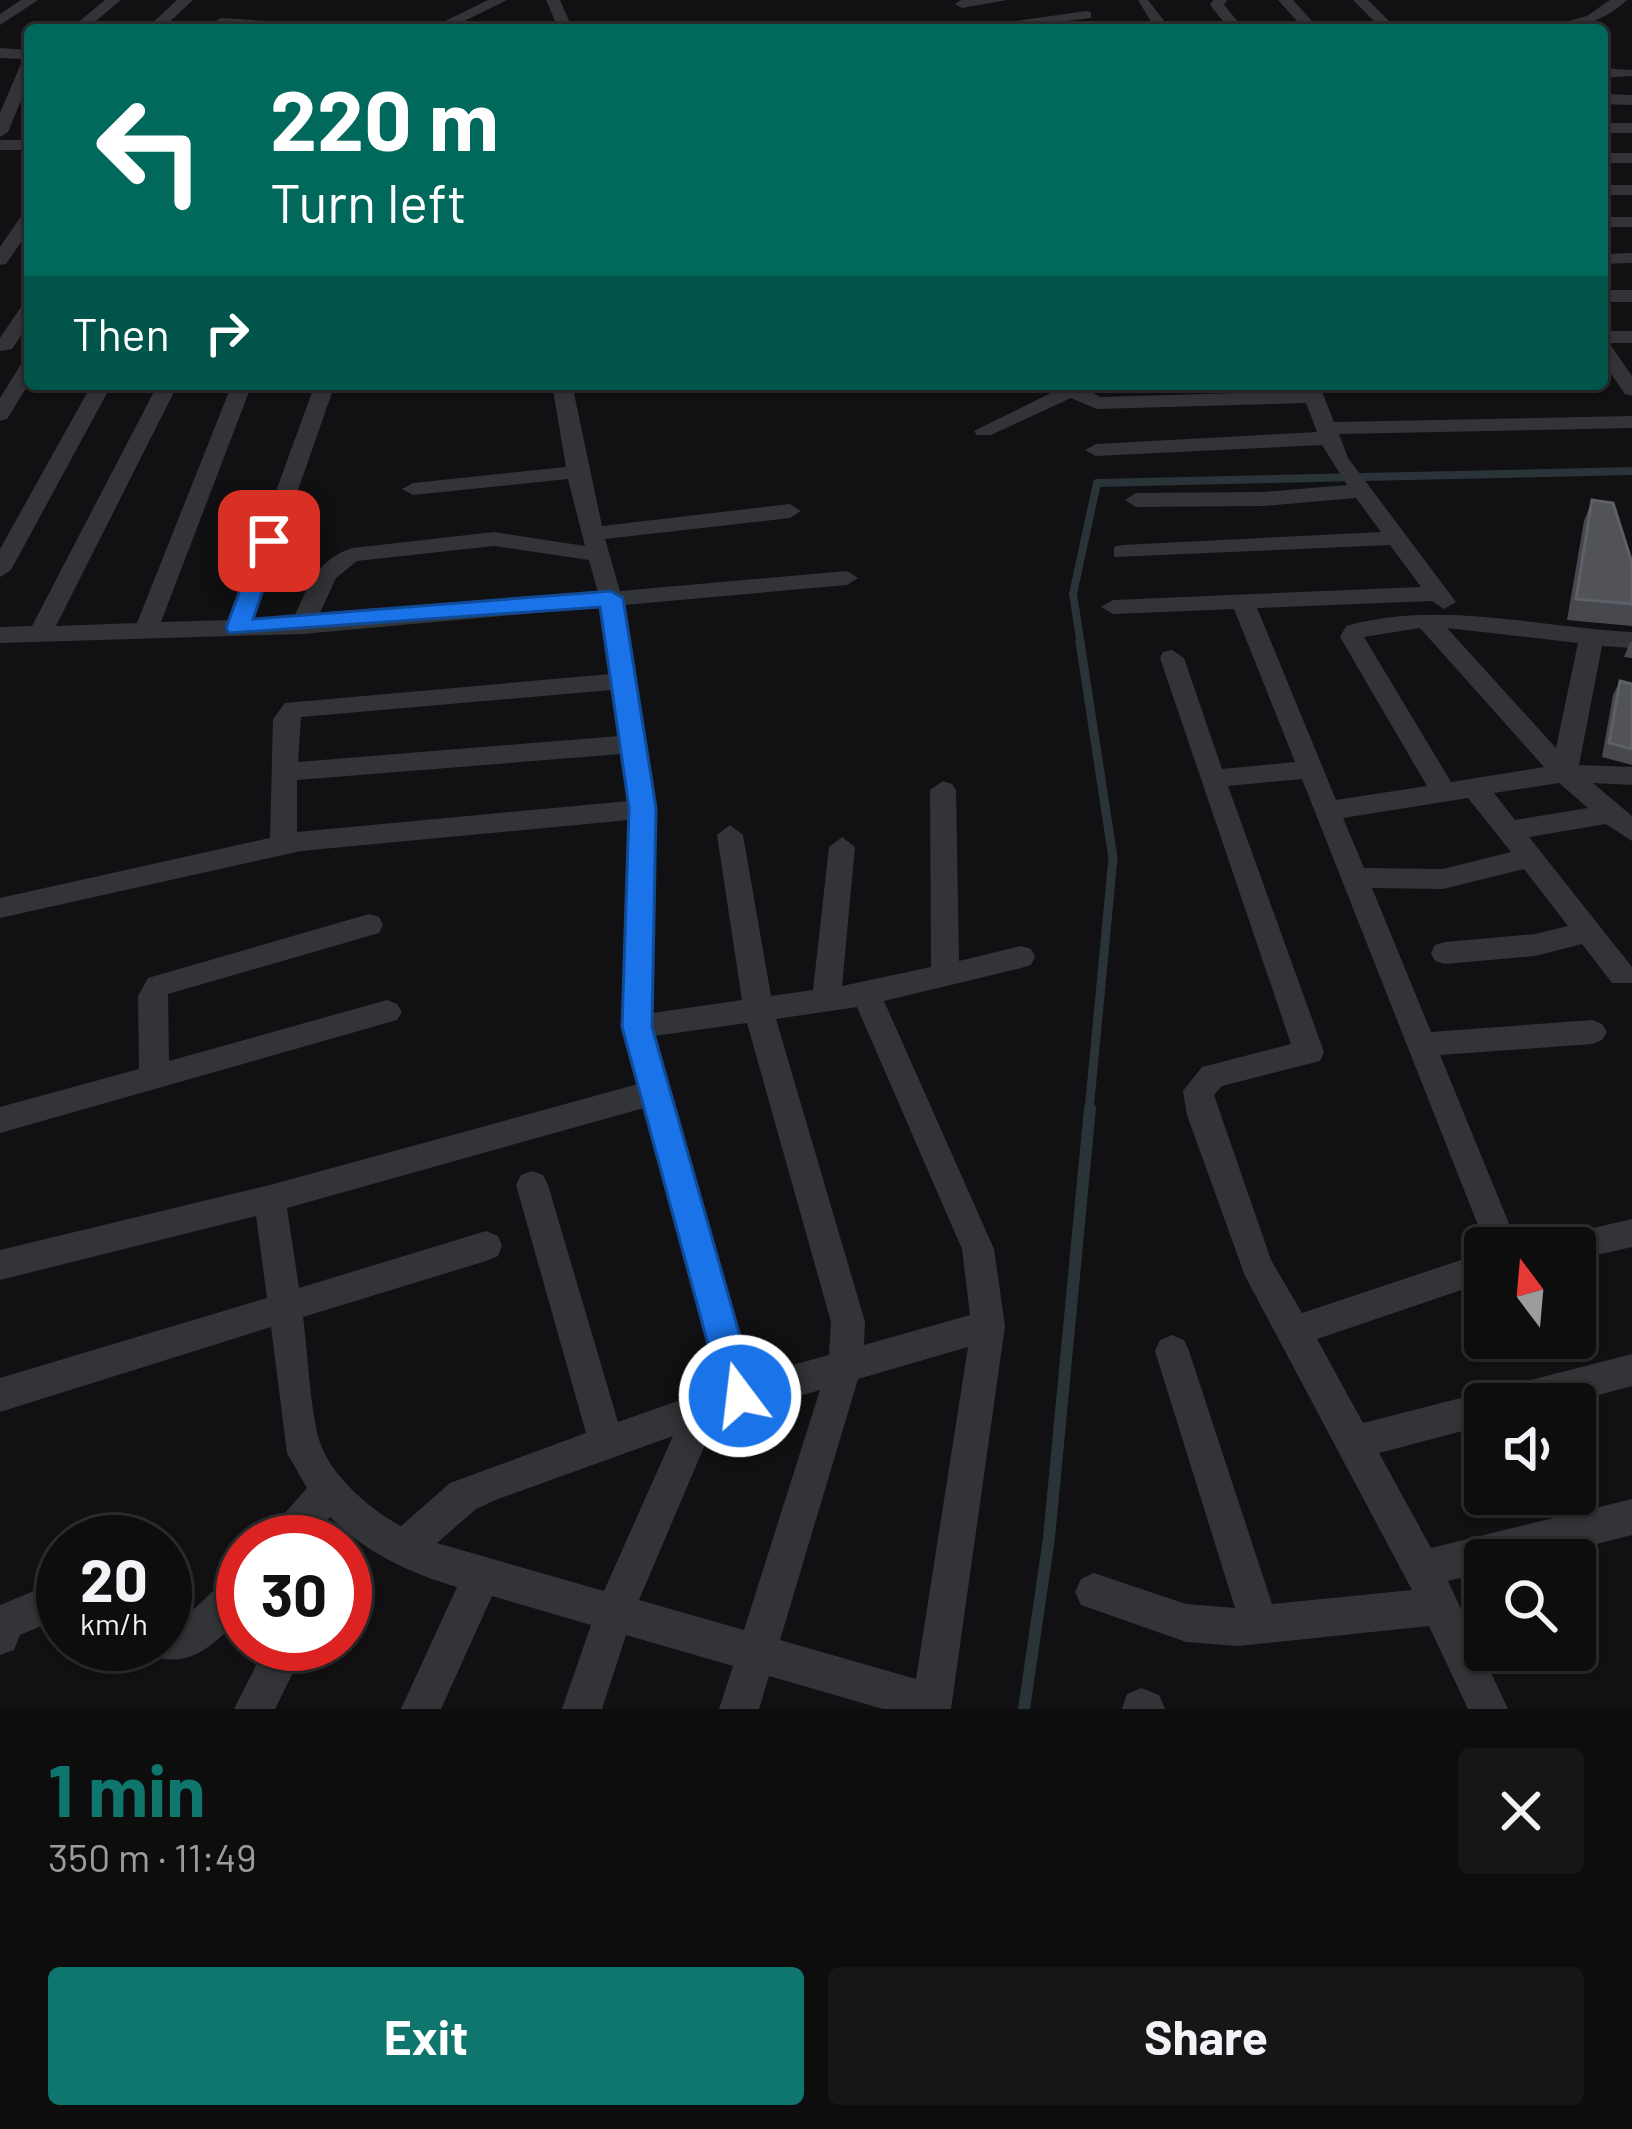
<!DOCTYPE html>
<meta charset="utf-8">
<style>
:root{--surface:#0d0d0e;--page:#161617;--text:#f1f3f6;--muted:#9a9c9e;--line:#2d2d2e;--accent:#0f766e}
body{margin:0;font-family:Barlow,sans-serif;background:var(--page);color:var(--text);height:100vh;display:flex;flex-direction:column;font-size:45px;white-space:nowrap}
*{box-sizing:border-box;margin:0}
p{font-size:39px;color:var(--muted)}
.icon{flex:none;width:66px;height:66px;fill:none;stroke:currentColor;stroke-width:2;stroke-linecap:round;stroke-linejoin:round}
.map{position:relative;height:1709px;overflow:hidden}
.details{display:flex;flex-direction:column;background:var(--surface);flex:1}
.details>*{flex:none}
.hud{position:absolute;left:24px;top:24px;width:1584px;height:366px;border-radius:12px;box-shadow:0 3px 9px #0004,0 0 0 3px var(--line);background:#00695c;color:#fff;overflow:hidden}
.needle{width:78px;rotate:344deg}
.buttons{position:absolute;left:1464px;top:1227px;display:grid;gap:24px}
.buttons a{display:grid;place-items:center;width:132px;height:132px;border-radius:12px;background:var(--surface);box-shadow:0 3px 9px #0004,0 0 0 3px var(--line);font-size:60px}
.speed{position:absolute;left:36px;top:1515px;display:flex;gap:24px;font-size:60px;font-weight:700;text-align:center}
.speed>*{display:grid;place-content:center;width:156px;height:156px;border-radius:50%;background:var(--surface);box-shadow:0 3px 9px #0004,0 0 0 3px var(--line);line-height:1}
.speed small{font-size:30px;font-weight:400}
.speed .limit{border:18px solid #d22;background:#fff;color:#111}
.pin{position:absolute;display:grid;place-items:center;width:102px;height:102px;color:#fff;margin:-51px;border-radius:24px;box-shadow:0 6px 18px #0006}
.me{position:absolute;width:132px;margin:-66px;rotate:345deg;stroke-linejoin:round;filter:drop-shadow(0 0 9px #0008)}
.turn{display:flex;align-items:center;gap:42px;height:252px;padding:0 48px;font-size:54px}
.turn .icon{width:156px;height:156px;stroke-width:2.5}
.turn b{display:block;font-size:84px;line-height:102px}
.then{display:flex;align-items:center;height:114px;padding:0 48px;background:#0003;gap:24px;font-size:45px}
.round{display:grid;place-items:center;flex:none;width:126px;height:126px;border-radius:12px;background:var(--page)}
.summary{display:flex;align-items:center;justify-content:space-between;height:204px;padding:0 48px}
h1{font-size:72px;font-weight:700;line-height:90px;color:var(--accent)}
.primary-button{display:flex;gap:24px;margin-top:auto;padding:24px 48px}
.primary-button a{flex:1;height:138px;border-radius:12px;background:var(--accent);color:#fff;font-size:48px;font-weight:700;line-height:138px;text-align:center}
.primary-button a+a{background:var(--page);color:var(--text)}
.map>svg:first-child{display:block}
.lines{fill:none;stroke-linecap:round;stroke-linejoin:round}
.stream-far2{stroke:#2a3338;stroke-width:8}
.stream-far1{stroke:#2a3338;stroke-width:9}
.stream{stroke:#2a3338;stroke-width:12}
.street{fill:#323438;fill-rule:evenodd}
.wall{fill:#47484e}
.building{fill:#515359;stroke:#5e6067;stroke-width:3}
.route{fill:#1a73e8;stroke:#114b97;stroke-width:3}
</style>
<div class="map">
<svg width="1632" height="1709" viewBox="0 0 1632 1709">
<rect width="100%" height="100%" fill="#111113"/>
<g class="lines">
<polyline class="stream-far2" points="1081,645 1073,594 1097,483 1632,471"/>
<polyline class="stream-far1" points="1080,642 1113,858 1089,1111"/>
<polyline class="stream" points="1024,1709 1049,1538 1090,1108"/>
<g class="street">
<polygon points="21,0 38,0 0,25 0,14"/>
<polygon points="105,0 121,0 85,30 69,30"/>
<polygon points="177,0 193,0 161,30 145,30"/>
<polygon points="488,0 507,0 446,30 427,30"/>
<polygon points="546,0 560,0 573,30 559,30"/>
<polygon points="961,0 1007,0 962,8 955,4"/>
<polygon points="1138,0 1148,0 1171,30 1156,30"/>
<polygon points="1213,0 1227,0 1224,5 1245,30 1230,30 1210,5"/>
<polygon points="1278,0 1293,0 1320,30 1305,30"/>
<polygon points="1353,0 1368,0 1398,30 1383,30"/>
<path d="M1610 0H1627C1600 25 1571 30 1535 30L1587 16Z"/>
<polygon points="1086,11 1091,12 1091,18 993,30 973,27"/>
<polygon points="221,18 344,26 351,30 216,25 214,22"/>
<polygon points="0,48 30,50 30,79 8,132 0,137 0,113 23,59 0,58"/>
<polygon points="1602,68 1632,70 1632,76 1602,78"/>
<polygon points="1602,94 1632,95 1632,105 1602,104"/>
<rect x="1602" y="123" width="30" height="10"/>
<rect x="0" y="140" width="30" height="10"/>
<rect x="1602" y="153" width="30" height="10"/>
<rect x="1602" y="185" width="30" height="10"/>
<polygon points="30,211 30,229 6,264 0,265 0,247 24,212"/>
<rect x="1602" y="217" width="30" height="10"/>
<polygon points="1632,253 1632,263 1602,264 1602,254"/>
<rect x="1602" y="290" width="30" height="12"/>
<polygon points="30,302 30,322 12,349 0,351 0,338 23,304"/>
<polygon points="1602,331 1632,331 1632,343 1609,343 1632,376 1632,396 1625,394 1602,361"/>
<polygon points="30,359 30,382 7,419 0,421 0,398 23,361"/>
<polygon points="92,384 112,384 11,570 0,577 0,549"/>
<path d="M158 384H178L56 626 137 623 232 384H252L161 622 229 620 315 384H335L253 619 294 618C307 587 318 558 353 548L494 532 585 546 568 479 413 495 402 489 413 483 566 467 552 384H572L602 526 790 504 801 511 790 518 605 539 620 591 847 571 858 578 847 585 624 605 655 809 652 1013 742 1000 717 835 730 825 743 835 771 996 813 990 829 847 842 837 855 847 842 986 931 967 930 790 943 781 952 784 956 790 959 961 1021 946 1031 949 1035 957 1031 965 1021 968 884 1001 994 1249 1005 1326 951 1709H883L769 1676 759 1709H719L733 1666 626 1635 602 1709H562L591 1625 492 1596 441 1709H401L457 1587C409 1573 365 1552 330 1517L308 1542H265L271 1529 307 1488 287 1453 271 1327 0 1412V1378L267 1298 256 1216 0 1280V1250L270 1185 638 1084 622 1027 629 820 301 851 0 918V898L270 838 273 719 285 703 610 674 601 607 302 634 0 643V627L32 626ZM494 546 589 560 598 593 318 617 336 578 357 561ZM612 690 619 736 298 762 301 717ZM621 754 628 801 297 832V780ZM857 1007 962 1249 970 1315 864 1345 865 1322 776 1019ZM747 1023 831 1322 829 1355 752 1376 654 1036ZM644 1108 720 1386 618 1422 548 1185 543 1175 532 1171 521 1175 516 1185 586 1433 450 1483 401 1526C372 1511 335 1479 322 1448 310 1417 308 1352 303 1317L486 1261 498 1256 502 1246 498 1236 486 1231 299 1288 287 1208ZM968 1347 916 1679 780 1640 858 1379ZM820 1390 744 1630 639 1600 715 1421ZM673 1436 604 1591 437 1543 476 1509 498 1499Z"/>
<path d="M1069 384H1095L1088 390 1100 397 1302 391 1299 384H1319L1334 422 1632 416V428L1339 434 1348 458 1456 602 1444 609 1432 601 1257 608 1336 800 1427 786 1340 637 1346 626C1442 600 1535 627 1632 632V648L1602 646 1579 765 1632 767V785L1593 783 1632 816V841L1606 824 1529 837 1632 967V983H1612L1582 944 1535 956 1445 964 1435 961 1431 953 1435 945 1445 942 1535 934 1568 926 1524 869 1443 889 1372 888 1431 1032 1592 1020 1602 1024 1607 1032 1602 1040 1592 1044 1440 1055 1519 1248H1487L1302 779 1228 786 1324 1052 1320 1061 1222 1086 1214 1095 1271 1260 1302 1313 1485 1252V1282L1317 1339 1363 1423 1632 1354V1386L1565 1404H1485V1425L1379 1453 1431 1548 1632 1499V1535L1533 1560H1485V1572L1448 1581 1508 1709H1468L1429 1626 1238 1646 1186 1642 1081 1605 1075 1592 1081 1579 1094 1573 1186 1604 1235 1608 1155 1351 1160 1340 1172 1335 1184 1340 1189 1351 1272 1604 1412 1590 1245 1276 1187 1115 1183 1091 1202 1067 1291 1044 1160 658 1163 652 1172 650 1184 658 1222 769 1295 762 1234 609 1113 614 1101 607 1113 600 1421 587 1390 545 1114 557V547L1122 545 1381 532 1356 498 1263 506 1136 507 1125 500 1136 493 1263 492 1347 485 1322 445 1096 456 1085 450 1096 444 1317 432 1306 403 1097 409 1071 398 991 435H977L974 431ZM1420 628 1544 767 1451 782 1364 637ZM1447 628 1578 643 1556 748ZM1559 783 1588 808 1515 820 1494 793ZM1468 798 1511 852 1443 869 1364 868 1343 818Z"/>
<polygon points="369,914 379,917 383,925 379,933 168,994 169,1061 387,1000 397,1004 402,1012 397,1020 0,1133 0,1107 139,1069 138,996 148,978"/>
<polygon points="1632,1219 1632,1247 1575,1260 1575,1248 1546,1248 1550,1238"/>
<path d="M243 1569V1615C217 1641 191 1671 151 1655L147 1644H165V1622C200 1617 212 1582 243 1569Z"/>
<polygon points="53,1583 63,1586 63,1624 53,1621 20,1635 14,1650 0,1655 0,1605"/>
<polygon points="267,1644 307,1644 275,1709 234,1709"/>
<polygon points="1141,1688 1159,1695 1165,1709 1122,1709 1127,1694"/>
</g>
</g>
<g class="wall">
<polygon points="1592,500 1632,563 1632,626 1567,620 1584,521"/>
<polygon points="1630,642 1632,642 1632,658 1624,657"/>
<polygon points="1620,681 1632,684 1632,765 1602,757 1613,695"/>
</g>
<g class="building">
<polygon points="1592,500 1613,503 1632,563 1632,604 1576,599"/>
<polygon points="1620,681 1632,684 1632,749 1609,743"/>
</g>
<polygon class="route" points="269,534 280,541 253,619 611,591 623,598 656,808 652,1027 757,1396 752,1408 740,1413 727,1408 722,1396 622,1027 629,808 600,607 229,633 226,628 258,541"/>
</svg>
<div class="buttons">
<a><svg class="needle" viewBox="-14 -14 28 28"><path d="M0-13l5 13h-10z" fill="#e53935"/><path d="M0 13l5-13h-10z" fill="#9a9c9e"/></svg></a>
<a><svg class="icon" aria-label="sound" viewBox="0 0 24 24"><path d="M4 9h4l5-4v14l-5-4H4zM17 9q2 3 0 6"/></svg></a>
<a><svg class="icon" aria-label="search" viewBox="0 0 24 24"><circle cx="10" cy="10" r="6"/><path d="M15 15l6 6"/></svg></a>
</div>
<div class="speed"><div>20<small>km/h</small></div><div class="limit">30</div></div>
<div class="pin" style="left:269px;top:541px;background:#d93025"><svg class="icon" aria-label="arrive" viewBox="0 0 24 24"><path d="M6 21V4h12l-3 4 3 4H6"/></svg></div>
<svg class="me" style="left:740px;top:1396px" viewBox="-20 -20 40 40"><circle r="17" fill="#1a73e8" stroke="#fff" stroke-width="3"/><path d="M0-11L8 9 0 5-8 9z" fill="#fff"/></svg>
<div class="hud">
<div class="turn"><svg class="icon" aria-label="left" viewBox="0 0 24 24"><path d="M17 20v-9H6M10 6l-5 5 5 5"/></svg><div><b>220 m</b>Turn left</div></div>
<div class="then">Then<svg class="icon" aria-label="right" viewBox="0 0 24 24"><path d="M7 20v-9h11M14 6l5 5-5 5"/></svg></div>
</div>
</div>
<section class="details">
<div class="summary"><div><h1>1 min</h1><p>350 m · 11:49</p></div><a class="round"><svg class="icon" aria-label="close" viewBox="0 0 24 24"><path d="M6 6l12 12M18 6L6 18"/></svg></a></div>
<div class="primary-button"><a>Exit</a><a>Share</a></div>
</section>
